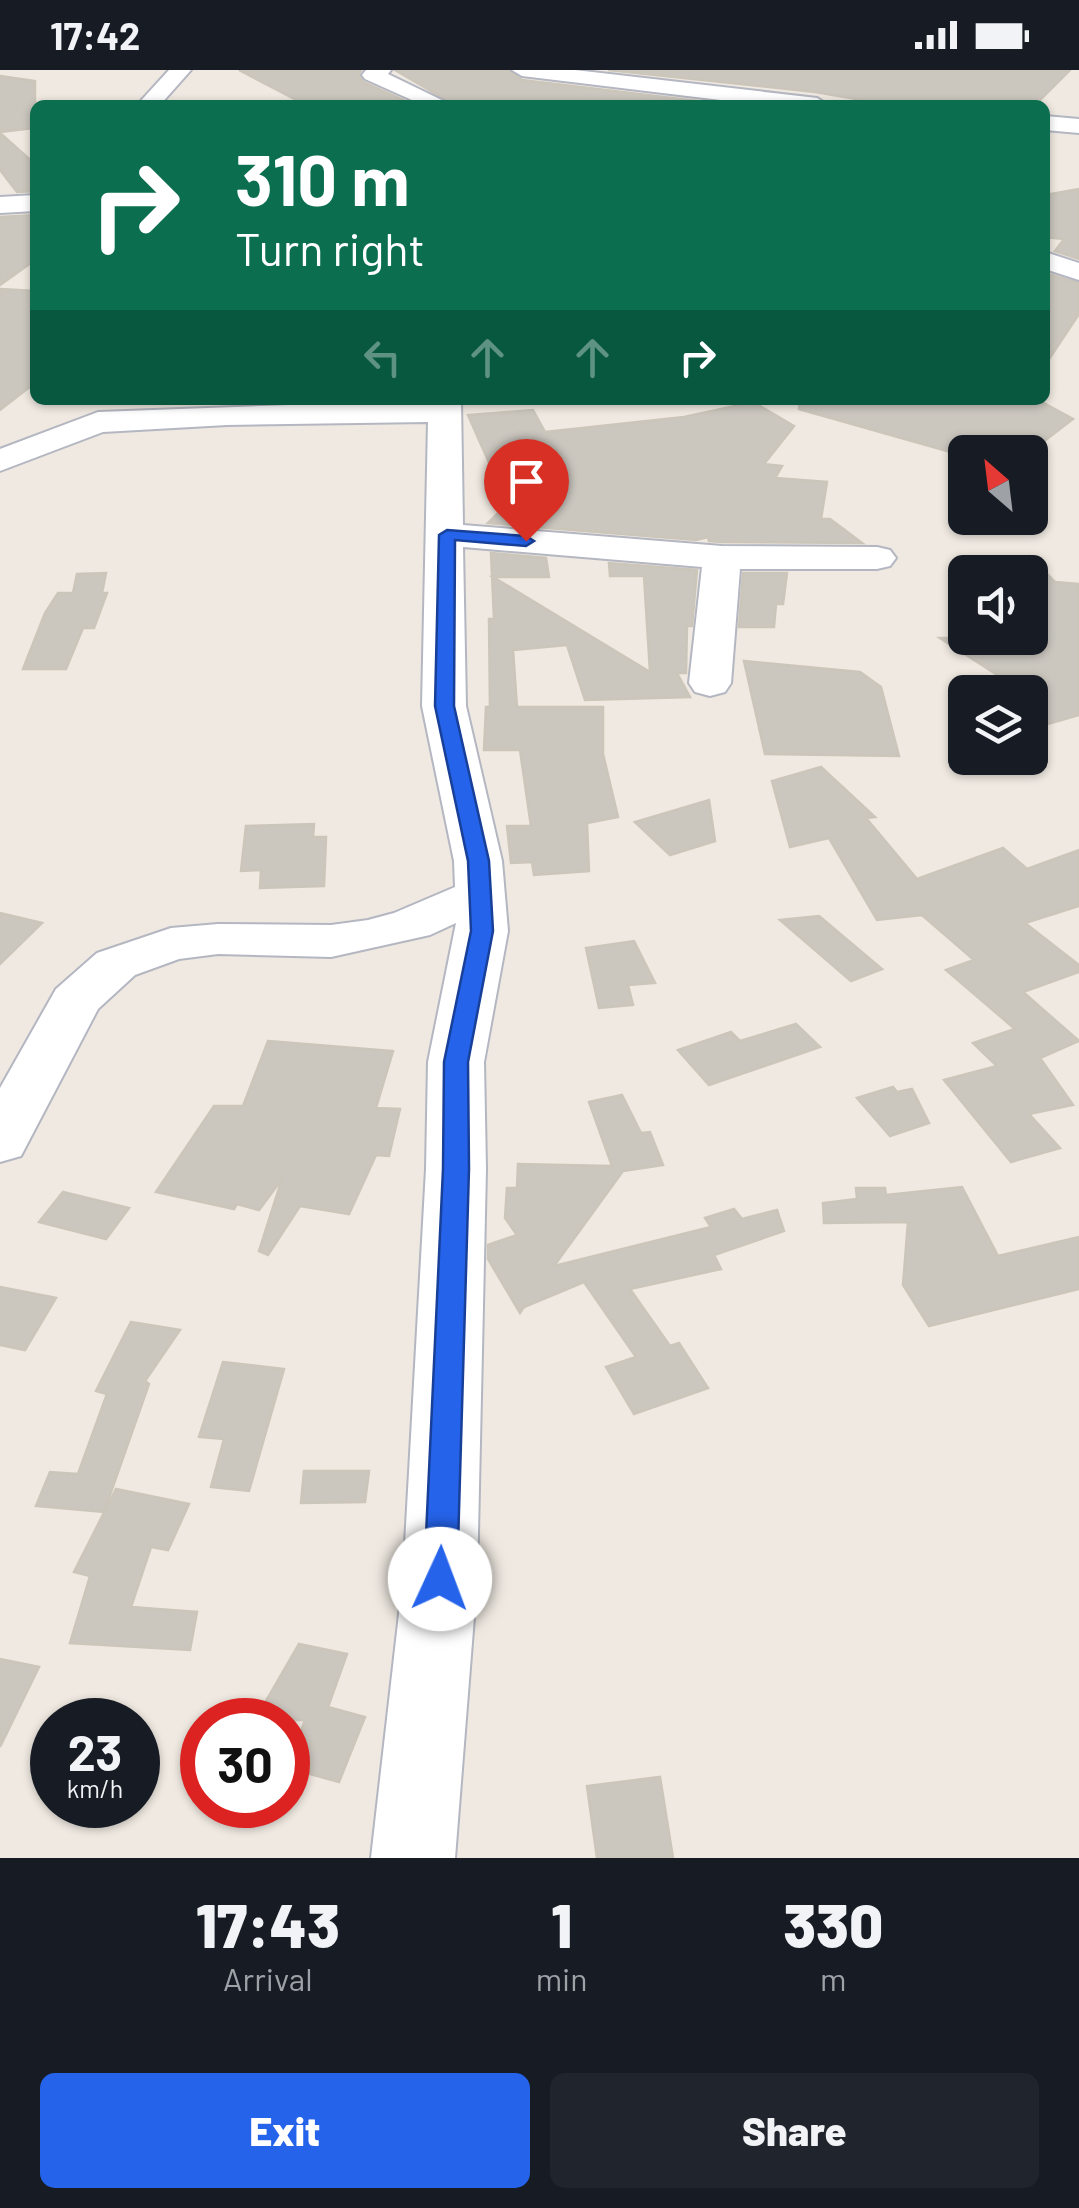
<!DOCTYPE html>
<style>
:root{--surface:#171b24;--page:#20242c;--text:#f1f3f6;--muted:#9ea1a6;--accent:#2563eb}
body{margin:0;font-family:Barlow,sans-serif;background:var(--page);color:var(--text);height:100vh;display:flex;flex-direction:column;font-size:38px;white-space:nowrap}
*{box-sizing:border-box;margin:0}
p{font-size:32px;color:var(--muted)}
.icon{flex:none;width:55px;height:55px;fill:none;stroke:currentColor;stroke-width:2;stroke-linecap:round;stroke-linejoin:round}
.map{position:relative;height:1788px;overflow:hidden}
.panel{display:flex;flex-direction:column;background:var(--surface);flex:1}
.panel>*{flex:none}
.hud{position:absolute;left:30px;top:30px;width:1020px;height:305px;border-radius:15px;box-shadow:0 2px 8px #0004;background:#0b6e4f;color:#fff;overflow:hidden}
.needle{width:65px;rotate:332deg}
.buttons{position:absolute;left:948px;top:365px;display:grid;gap:20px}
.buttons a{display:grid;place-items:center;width:100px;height:100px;border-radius:15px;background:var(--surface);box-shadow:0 2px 8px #0004;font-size:50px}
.speed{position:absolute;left:30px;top:1628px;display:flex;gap:20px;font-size:50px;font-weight:700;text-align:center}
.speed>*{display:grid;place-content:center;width:130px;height:130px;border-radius:50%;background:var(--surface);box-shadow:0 2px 8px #0004;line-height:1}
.speed small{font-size:25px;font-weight:400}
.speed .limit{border:15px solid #d22;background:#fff;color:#111}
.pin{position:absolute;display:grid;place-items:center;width:85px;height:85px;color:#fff;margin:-102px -42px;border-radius:50% 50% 50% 0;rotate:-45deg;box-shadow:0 0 10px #0007}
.pin .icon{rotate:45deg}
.me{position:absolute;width:110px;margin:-55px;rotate:2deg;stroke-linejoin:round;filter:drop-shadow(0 0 8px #0008)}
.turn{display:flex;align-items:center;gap:35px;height:210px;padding:0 40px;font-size:45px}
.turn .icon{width:130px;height:130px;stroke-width:2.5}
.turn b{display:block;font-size:70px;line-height:85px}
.lanes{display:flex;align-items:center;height:95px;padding:0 40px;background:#0003;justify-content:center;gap:50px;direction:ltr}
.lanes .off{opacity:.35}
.eta{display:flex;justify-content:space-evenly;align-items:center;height:170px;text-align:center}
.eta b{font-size:60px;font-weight:800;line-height:70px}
.button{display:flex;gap:20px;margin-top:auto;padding:20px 40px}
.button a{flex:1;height:115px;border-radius:15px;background:var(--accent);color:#fff;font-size:40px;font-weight:800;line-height:115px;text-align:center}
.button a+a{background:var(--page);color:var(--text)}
.status{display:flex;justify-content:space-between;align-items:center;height:70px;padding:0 50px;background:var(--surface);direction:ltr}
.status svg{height:28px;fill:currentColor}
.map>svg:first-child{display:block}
.building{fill:#cbc7bf;stroke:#cbc5ba;stroke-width:2.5}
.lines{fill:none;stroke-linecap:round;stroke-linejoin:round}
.minor-casing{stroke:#b4b7c1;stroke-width:4}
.minor{fill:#fff;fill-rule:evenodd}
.route{fill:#2563eb;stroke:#184099;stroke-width:2.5}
</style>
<div class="status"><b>17:42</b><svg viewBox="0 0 49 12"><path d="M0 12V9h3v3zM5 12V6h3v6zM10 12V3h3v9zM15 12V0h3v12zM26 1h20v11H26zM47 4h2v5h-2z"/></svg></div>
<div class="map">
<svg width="1079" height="1788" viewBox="0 0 1079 1788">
<rect width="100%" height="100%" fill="#efe9e1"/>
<g class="building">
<polygon points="239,0 361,0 358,5 363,12 414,35 306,35"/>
<polygon points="395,0 508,0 522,10 731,35 455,35"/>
<polygon points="608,0 1070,0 1035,35 891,35 815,22"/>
<polygon points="0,6 35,11 35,58 0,62"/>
<polygon points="0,63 35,94 35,121 17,122 0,100"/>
<polygon points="1079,119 1079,189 1055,181 1064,169 1045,167 1045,125"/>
<polygon points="35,145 35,190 0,215 0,147"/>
<polygon points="1045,203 1079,213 1079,244 1045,295"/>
<polygon points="0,219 35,221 35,313 0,340"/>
<polygon points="800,330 1038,330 1073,349 1030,382 965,382 965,386 799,339"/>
<polygon points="753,332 794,356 764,394 782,396 775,408 827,412 821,449 830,449 862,473 722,472 709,471 708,467 696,470 488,453 546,395 491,397 468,345 533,340 545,362 684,347"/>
<polygon points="491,483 546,488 549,507 493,507 650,602 644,506 610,506 609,493 697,500 692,556 687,556 686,603 677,603 690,627 585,630 567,575 513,580 517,637 603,637 603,684 618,747 587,753 589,801 534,805 532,792 511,793 507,756 531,756 520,680 484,680 486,637 490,637 489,549 494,549"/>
<polygon points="1030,487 1055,512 1079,514 1079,645 1030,659 1030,622 1024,622 940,568 1030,568"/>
<polygon points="106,503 102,523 107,523 94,558 83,558 66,599 23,599 45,543 58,523 73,523 77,504"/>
<polygon points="743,503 787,503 783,534 776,534 774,557 739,557"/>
<polygon points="744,591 860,602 881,617 899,686 765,684"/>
<polygon points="821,697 875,747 866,748 917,809 1003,778 1027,799 1079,780 1079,836 1025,853 1079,895 1079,902 1023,922 1079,971 1040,988 1073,1035 1029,1044 1060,1078 1011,1092 944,1010 997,996 973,973 1015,959 946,900 974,890 922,845 877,850 829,768 790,777 772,711"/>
<polygon points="709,730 715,771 670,785 635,752"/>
<polygon points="314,754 313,767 326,767 324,816 260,818 261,800 241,801 246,756"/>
<polygon points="0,843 42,853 0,894"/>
<polygon points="819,846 882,899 851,911 780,850"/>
<polygon points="634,871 655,913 628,915 633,935 599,938 586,878"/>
<polygon points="796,954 820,977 709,1015 678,980 731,962 740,971"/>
<polygon points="268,971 393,981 376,1038 400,1039 389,1086 376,1085 349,1144 300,1136 268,1185 259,1181 282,1109 259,1140 237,1134 234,1139 156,1122 214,1036 243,1036"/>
<polygon points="893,1017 897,1022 912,1019 929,1053 890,1066 857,1028"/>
<polygon points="622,1025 641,1063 650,1062 663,1095 623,1101 554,1196 711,1157 705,1148 734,1139 742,1149 777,1140 784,1161 714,1185 721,1199 630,1219 670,1276 679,1273 708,1318 634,1344 606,1297 636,1287 584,1212 524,1237 520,1243 488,1189 488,1175 517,1165 505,1148 507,1118 517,1118 518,1094 612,1096 589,1032"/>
<polygon points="962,1117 998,1186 1079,1167 1079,1219 929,1256 903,1215 908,1152 824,1153 823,1133 857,1129 856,1118 885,1118 886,1125"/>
<polygon points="63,1122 129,1138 106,1169 39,1152"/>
<polygon points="0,1217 56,1228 25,1280 0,1275"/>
<polygon points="131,1252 180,1260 145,1311 149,1314 104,1442 36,1436 50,1402 78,1404 107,1324 96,1321"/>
<polygon points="223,1292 284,1299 249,1421 211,1417 224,1369 199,1367"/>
<polygon points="304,1401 369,1401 365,1432 301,1433"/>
<polygon points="116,1419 189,1434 168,1480 151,1477 131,1537 197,1542 190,1580 70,1573 90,1506 74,1502"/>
<polygon points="299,1574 347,1584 328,1637 365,1647 339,1712 288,1698 305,1650 255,1650"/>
<polygon points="0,1589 39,1597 0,1677"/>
<polygon points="660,1707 673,1788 597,1788 587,1716"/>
</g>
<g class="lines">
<g class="minor-casing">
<g id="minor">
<polygon points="169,0 191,0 160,35 137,35"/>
<polygon points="366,0 391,0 388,4 452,35 423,35 365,9 362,5"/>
<polygon points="512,0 575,0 817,28 828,35 762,35 522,6"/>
<polygon points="1045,46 1079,49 1079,63 1045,60"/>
<polygon points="35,125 35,141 0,143 0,127"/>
<polygon points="1045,182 1079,193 1079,210 1045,199"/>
<polygon points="429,330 461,330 463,455 722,476 877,477 890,480 896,488 890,496 877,499 740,499 731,613 725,622 710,626 695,622 689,613 702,497 463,477 466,636 502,791 508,861 484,992 486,1099 477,1509 455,1788 371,1788 403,1509 426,1099 428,992 456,853 430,865 331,887 218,884 179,889 135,905 98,939 21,1086 0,1092 0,1018 56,919 97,883 171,858 218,854 331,855 368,850 394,843 455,817 454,791 422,636 428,352 227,355 103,362 0,401 0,379 98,342"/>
</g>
</g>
<use href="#minor" class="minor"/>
</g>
<polygon class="route" points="447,460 526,466 534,471 526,476 455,470 454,636 489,791 493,861 468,992 469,1099 457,1509 452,1519 440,1523 429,1519 424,1509 443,1099 444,992 471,861 468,791 435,636 439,465"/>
</svg>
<div class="buttons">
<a><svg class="needle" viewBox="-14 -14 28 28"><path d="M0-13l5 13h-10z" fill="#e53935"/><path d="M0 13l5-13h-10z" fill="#9ea1a6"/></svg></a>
<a><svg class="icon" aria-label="sound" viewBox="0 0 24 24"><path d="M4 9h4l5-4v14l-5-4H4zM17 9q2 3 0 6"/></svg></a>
<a><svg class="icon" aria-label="layers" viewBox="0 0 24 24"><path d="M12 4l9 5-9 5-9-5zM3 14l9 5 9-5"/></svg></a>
</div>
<div class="speed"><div>23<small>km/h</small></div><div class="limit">30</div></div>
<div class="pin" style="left:526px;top:471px;background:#d93025"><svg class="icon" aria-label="arrive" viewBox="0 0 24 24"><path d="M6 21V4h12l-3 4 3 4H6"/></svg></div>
<svg class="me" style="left:440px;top:1509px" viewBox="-20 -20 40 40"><circle r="19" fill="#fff"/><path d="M0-13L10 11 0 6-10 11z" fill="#2563eb"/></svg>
<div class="hud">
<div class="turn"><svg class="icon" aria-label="right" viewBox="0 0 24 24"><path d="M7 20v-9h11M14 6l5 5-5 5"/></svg><div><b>310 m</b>Turn right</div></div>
<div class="lanes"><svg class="icon off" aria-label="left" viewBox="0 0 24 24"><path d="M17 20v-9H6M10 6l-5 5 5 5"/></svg><svg class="icon off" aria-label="ahead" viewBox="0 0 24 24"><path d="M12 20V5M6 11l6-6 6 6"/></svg><svg class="icon off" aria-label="ahead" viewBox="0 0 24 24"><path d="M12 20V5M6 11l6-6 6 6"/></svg><svg class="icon" aria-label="right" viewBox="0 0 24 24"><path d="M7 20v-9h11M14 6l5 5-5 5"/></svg></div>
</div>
</div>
<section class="panel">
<div class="eta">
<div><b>17:43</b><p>Arrival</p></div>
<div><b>1</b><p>min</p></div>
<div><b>330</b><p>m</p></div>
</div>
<div class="button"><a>Exit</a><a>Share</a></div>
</section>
